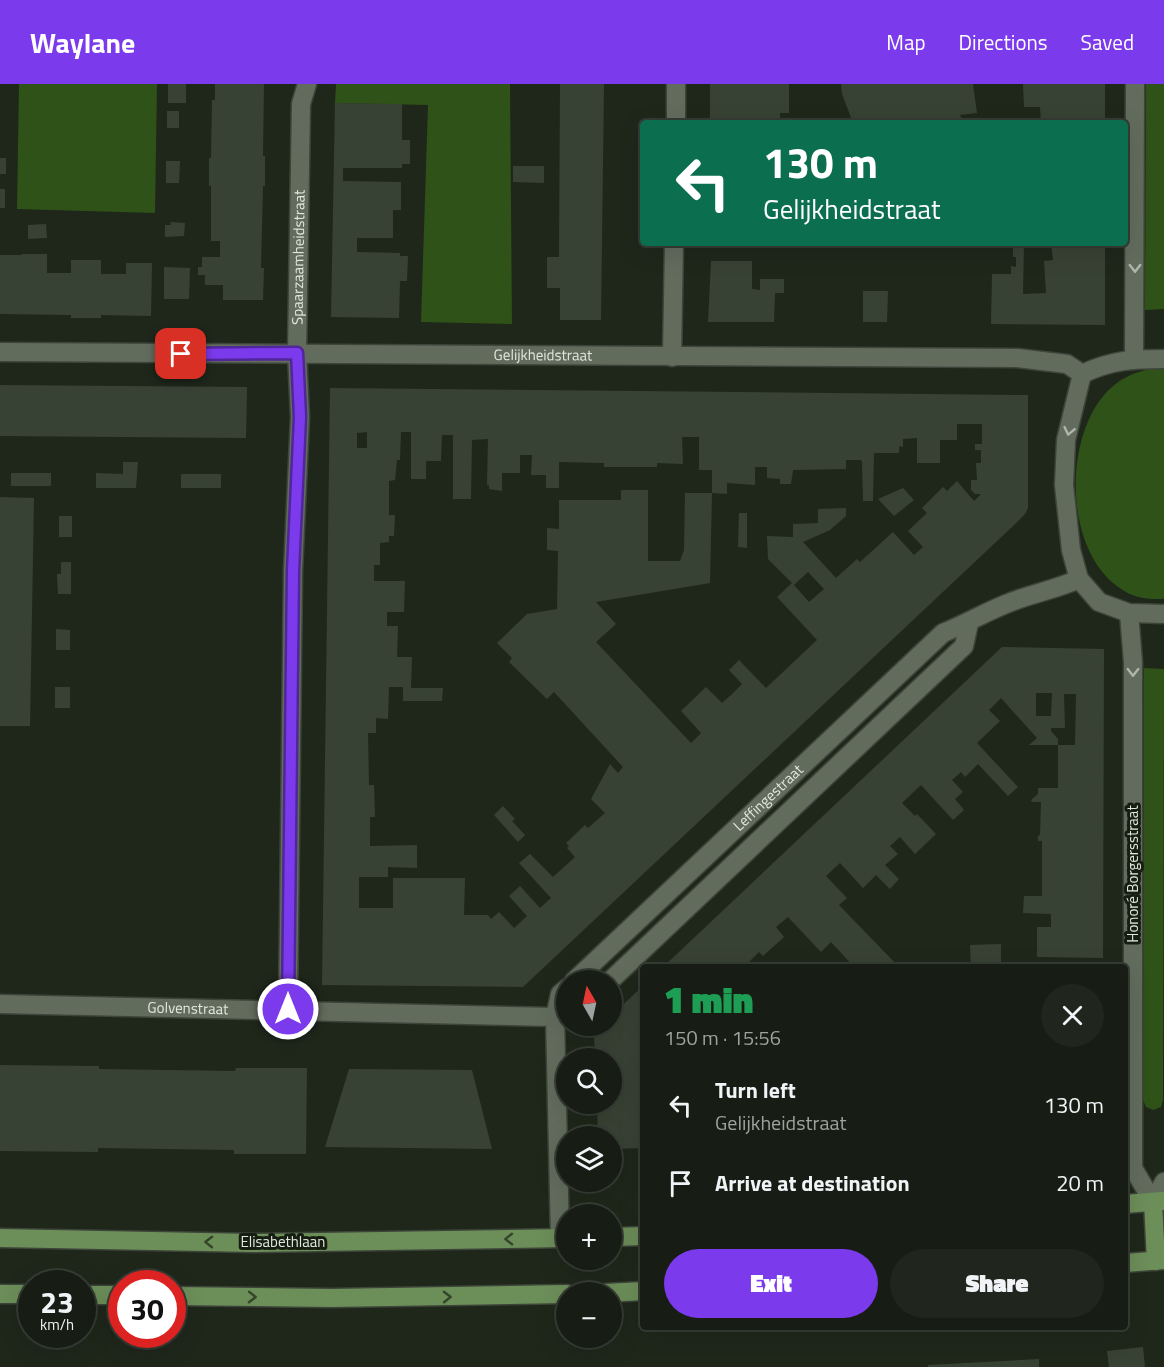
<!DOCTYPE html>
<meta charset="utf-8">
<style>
:root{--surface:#171d14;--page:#20261d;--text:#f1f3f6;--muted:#9ea2a0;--line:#363b34;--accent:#7c3aed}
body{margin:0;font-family:"Titillium Web",sans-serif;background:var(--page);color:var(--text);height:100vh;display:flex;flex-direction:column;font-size:22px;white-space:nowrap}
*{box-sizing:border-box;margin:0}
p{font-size:20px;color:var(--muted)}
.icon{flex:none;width:33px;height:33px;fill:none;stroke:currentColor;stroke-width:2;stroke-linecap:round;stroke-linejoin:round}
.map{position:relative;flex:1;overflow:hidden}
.panel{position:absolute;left:640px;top:880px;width:488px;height:366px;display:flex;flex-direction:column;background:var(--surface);border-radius:6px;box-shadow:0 6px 24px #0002,0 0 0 2px var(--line)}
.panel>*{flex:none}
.guide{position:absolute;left:640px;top:36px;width:488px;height:126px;border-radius:6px;box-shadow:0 6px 24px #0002,0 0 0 2px var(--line);background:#0b6e4f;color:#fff;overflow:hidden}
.needle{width:39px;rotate:351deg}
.fabs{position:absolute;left:556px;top:886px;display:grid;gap:12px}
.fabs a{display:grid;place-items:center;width:66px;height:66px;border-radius:50%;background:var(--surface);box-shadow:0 6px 24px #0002,0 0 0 2px var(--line);font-size:30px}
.speed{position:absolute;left:18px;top:1186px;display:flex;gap:12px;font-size:30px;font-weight:700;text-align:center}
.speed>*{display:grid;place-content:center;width:78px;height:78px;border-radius:50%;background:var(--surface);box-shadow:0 6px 24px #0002,0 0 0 2px var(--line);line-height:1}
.speed small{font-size:15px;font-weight:400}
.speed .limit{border:9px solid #d22;background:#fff;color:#111}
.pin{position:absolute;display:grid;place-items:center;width:51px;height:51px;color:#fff;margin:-26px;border-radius:12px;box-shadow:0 3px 9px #0006}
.me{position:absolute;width:66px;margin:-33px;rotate:0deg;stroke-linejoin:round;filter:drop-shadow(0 0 4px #0008)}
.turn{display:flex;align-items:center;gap:21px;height:126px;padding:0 24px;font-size:27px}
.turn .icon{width:78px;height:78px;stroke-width:2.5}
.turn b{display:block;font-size:42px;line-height:51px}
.round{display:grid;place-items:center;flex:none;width:63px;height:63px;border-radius:32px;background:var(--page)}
.overview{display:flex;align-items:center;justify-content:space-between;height:102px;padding:0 24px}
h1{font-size:36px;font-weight:800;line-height:45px;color:#1e9e55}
.button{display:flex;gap:12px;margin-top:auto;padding:12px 24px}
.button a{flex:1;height:69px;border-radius:36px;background:var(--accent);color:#fff;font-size:24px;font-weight:800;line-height:69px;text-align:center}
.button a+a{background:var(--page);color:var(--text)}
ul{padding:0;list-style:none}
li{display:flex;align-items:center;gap:18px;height:78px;padding:0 24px}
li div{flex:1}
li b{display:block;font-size:22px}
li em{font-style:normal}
header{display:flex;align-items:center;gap:36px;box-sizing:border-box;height:84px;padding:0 30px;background:var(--accent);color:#fff}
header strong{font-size:28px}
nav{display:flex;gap:33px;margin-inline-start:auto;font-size:21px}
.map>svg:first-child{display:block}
.green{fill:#2e5217}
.building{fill:#384234;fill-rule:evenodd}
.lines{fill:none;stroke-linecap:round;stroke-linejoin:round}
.minor-casing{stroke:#3d4439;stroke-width:21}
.primary-casing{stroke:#3d4439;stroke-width:21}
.minor{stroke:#626c5d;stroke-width:18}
.primary{stroke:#6c8e59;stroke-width:18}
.oneway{stroke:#aeb6aa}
.oneway2{stroke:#34452a}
.route-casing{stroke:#51269a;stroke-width:15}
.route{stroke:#7c3aed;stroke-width:10}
.labels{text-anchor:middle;stroke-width:6;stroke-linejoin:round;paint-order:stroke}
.street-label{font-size:15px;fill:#e1e7de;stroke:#161e11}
</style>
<header>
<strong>Waylane</strong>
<nav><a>Map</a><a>Directions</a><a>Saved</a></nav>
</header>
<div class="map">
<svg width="1164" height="1283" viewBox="0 0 1164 1283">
<rect width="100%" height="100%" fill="#1f271b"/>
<g class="green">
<polygon points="19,0 157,0 155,129 17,125"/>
<polygon points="336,0 510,0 512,240 421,238 428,21 335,19"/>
<polygon points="1146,0 1164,0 1164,225 1145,226"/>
<path d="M1154 284 1164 285V514L1162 515C1153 515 1144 515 1135 512 1062 485 1059 349 1112 303 1124 292 1139 287 1154 284Z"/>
<polygon points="1144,584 1164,585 1163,1016 1161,1023 1153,1026 1146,1023 1143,1016"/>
</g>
<g class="building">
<rect x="168" y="0" width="18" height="19"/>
<polygon points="215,0 264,0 263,72 265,72 265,102 263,102 261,184 264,184 263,216 223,216 223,201 205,201 205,191 198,191 198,183 202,183 202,173 220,173 220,157 211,157 211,101 209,102 209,74 211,74 212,16 215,16"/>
<polygon points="560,0 604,0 601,236 560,236 560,204 547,204 547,173 559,173"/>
<polygon points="710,0 789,0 789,29 780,29 780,39 710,39"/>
<polygon points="841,0 973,0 977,29 960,31 963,39 853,39 842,10"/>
<polygon points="1023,0 1105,0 1105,39 1041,39 1040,23 1024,23"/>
<polygon points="335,19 402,20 402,56 410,56 410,80 402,80 402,84 343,84 343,97 401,98 401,126 393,126 393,154 357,154 357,168 400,169 400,172 408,172 407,197 400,197 399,234 331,233"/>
<rect x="167" y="27" width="12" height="17"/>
<rect x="0" y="74" width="6" height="16"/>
<polygon points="166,77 180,77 179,99 166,99"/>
<polygon points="513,82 544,82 544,99 513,98"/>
<rect x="0" y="105" width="5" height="19"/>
<polygon points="170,138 185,139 184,152 165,153 165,141 171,141"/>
<polygon points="46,140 47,154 28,155 28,141"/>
<rect x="709" y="159" width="79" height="3"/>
<polygon points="1013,159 1024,159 1023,210 1046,209 1044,177 1053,176 1051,159 1105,159 1105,241 991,240 992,190 1011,190 1011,182 1016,183 1016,173 1013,173"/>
<polygon points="22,170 47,170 47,189 71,189 71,176 101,176 101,190 126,190 126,179 152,179 151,232 101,231 101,234 71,234 71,231 0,230 0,171 22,171"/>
<polygon points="711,177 752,177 752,205 760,206 760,195 784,195 784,209 775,209 774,238 708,238"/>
<polygon points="164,183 190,184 189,215 164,215"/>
<polygon points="863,207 888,207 887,238 863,238"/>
<polygon points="0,301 247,303 246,354 0,352"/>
<path d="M330 304 1028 311V424L1025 430 1013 442 523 903 322 901ZM957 340H982V360H975V366H981V379H976L977 396H971V406L975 410H981L974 417 957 397 947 407 943 403 922 424 927 429 908 447 923 463 914 471 893 448 860 478 857 475 836 494 803 458 830 446 846 432V424L818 425V439L793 440V453L767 452 768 475 792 499 777 513 817 556 766 604 739 576 729 586 742 600 731 611 722 619 706 603 681 627 701 649 691 659 596 558 616 540 596 518 710 499 712 409H685L684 466 680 477H648V406H621V416H559V445L547 444V466L558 467 557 525 527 530 497 559 512 574 509 578 547 615 554 608 623 683 618 689 610 680 591 715 605 729 588 744 585 741 566 759 569 762 567 764 575 773 553 793 530 770 519 779 551 814 540 824 520 802 509 812 527 832 514 844 499 828 491 835 488 831H464L465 794H393V824H359V793H388V783L417 784V761L370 762V733H375L374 701H369L368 649H376V634L388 635 389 603H403V617H442L443 604H411L412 573H397L398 542H387V528H404L405 497H374V481H380V459L389 458V452H394L395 431H389V397L395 396 397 376H400L401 348H411V395H426V377H441L442 351H453V415H471L472 356 488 355 487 401H489V405L502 407V389H520V371H532L531 391H546V404H559V378L604 379V383H657V379L683 380 682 353H699V386H712V409L727 410V399L755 401V383H767V394L780 395V400H791L793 386 846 385V376H861L862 378 863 417H873L874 369H899V362L903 363V355L917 354V379H940V356H957ZM367 348V364H357V349ZM808 488 824 505 809 518 794 501Z"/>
<polygon points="123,378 138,378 136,404 96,404 96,389 123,390"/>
<rect x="11" y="389" width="40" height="13"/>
<rect x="181" y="390" width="40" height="14"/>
<polygon points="903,404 914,416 894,432 878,415"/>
<polygon points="0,413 34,414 30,642 0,642"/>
<polygon points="739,429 747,429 747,464 738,463"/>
<rect x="59" y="432" width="13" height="21"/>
<polygon points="61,478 71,478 71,510 58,510 57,490 61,490"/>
<polygon points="56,545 70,546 70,566 56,566"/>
<path d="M1002 563 1104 565 1103 874 1037 873V843H1051V830L1023 829 1024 812H1042V757H1038V752L1040 751 1041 718H1032L1031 716 1038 710V704H1058V661H1075L1076 610H1064L1065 644H1051V647L1058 655V661H1029L1037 654 1001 614 989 626 1000 637 977 659 1018 703 1008 712 978 680 965 693 961 688 952 696 963 708 955 715 964 726 953 736 921 701 902 719 915 732 917 730 936 750 915 770 900 753 890 762 898 770 885 781 899 795 890 805 876 791 863 804 840 779 826 792 847 814 839 821 900 884H855L831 858 821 868 788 833 776 843 784 853 763 872 759 868 743 884H662ZM1036 609H1052L1051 632H1036Z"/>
<rect x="55" y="603" width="15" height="21"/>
<polygon points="503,722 515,735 512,737 525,751 518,758 494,731"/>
<polygon points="1001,860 1001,884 971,884 970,861"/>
<polygon points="644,901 644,1064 612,1065 612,1053 598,1053 597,1020 612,1020 612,975 595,975 594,948 600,942 612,942 612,931"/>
<polygon points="0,981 99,982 99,985 235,987 236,984 307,984 306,1070 234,1070 234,1066 98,1064 98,1068 0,1067"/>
<polygon points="349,985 472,986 492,1065 325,1063"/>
<polygon points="1143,1263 1145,1283 1109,1283 1107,1267"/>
<polygon points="1039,1275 1039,1283 928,1283 928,1281"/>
</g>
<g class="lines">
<g class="minor-casing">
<g id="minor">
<polyline points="676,39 676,0"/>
<path id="s1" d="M0 268 1017 274 1067 280 1082 290"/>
<polyline points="672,273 674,159"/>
<polyline points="1134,275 1135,0"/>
<path d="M1164 275C1132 275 1112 276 1082 290L1066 356 1064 401 1071 466 1079 495 1099 518 1129 529 1164 530"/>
<polyline points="1129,529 1133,578 1133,1084 1153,1118"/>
<path id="s2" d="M574 897 943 549C966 540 987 527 1011 518 1034 509 1057 505 1079 495"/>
<polyline points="610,897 964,562 969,539"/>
<polyline points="567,904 560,910 555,933 567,927"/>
<path id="s3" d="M0 920 555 933 560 1154"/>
<path id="s4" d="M288 925 293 487 300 333 297 269 301 20 307 0"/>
<polyline points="1153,1118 1164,1098"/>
</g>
</g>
<g class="primary-casing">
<g id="primary">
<polyline points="1153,1118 1156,1177"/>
<polyline points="1125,1120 1162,1117"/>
<polyline points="612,1153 644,1152"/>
<polyline points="0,1154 253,1159 567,1154"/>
<polyline points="1125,1179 1164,1176"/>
<polyline points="605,1209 644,1207"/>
<polyline points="0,1210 32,1210"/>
<polyline points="82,1211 122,1211"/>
<polyline points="172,1212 331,1214 567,1210"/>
</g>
</g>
<use href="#minor" class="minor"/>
<use href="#primary" class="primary"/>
</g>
<defs><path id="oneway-chevron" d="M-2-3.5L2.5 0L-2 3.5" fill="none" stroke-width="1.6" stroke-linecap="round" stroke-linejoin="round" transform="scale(1.5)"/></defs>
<g class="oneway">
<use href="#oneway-chevron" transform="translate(1135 184) rotate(90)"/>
<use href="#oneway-chevron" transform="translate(1069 347) rotate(102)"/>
<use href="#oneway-chevron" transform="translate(1133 588) rotate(90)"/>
</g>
<g class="oneway2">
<use href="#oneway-chevron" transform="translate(509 1155) rotate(179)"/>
<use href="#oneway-chevron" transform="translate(209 1158) rotate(-179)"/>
<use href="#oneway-chevron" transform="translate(252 1213) rotate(1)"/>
<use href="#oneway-chevron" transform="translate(447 1213) rotate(-1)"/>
</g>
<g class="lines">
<g class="route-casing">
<polyline id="route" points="181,270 297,269 300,333 293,487 288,925"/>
</g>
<use href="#route" class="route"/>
</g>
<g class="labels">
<g class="street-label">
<text dy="5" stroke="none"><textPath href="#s4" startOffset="752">Spaarzaamheidstraat</textPath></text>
<text dy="5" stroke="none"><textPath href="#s1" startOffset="543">Gelijkheidstraat</textPath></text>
<text dy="5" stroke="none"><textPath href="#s2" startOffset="267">Leffingestraat</textPath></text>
<text transform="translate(1133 790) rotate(-90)" y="5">Honoré Borgersstraat</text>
<text dy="5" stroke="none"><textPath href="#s3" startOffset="188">Golvenstraat</textPath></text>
<text x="283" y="1163">Elisabethlaan</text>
</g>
</g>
</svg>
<div class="fabs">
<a><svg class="needle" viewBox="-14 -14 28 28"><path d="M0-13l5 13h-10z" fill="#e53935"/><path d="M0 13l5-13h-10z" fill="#9ea2a0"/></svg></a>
<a><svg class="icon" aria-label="search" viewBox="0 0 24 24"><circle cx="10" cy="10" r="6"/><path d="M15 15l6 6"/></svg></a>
<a><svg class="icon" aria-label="layers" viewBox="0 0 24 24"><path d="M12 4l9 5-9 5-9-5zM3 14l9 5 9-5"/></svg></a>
<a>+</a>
<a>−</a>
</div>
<div class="speed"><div>23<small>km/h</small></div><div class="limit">30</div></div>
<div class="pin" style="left:181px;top:270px;background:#d93025"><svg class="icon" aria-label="arrive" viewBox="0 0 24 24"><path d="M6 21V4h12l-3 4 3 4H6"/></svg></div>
<svg class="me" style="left:288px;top:925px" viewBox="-20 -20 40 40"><circle r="17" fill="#7c3aed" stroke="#fff" stroke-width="3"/><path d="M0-11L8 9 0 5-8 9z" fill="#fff"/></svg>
<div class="guide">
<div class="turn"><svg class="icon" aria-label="left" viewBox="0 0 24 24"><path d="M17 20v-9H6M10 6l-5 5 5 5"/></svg><div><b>130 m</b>Gelijkheidstraat</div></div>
</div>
<section class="panel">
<div class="overview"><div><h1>1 min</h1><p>150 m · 15:56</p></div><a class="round"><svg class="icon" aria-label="close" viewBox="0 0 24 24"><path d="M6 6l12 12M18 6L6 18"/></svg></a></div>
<ul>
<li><svg class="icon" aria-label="left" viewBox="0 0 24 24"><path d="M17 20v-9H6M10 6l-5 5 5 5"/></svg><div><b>Turn left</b><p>Gelijkheidstraat</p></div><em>130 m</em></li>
<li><svg class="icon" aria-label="arrive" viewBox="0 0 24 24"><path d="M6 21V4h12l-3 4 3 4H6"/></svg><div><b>Arrive at destination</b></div><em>20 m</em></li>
</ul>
<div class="button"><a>Exit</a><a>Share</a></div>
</section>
</div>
